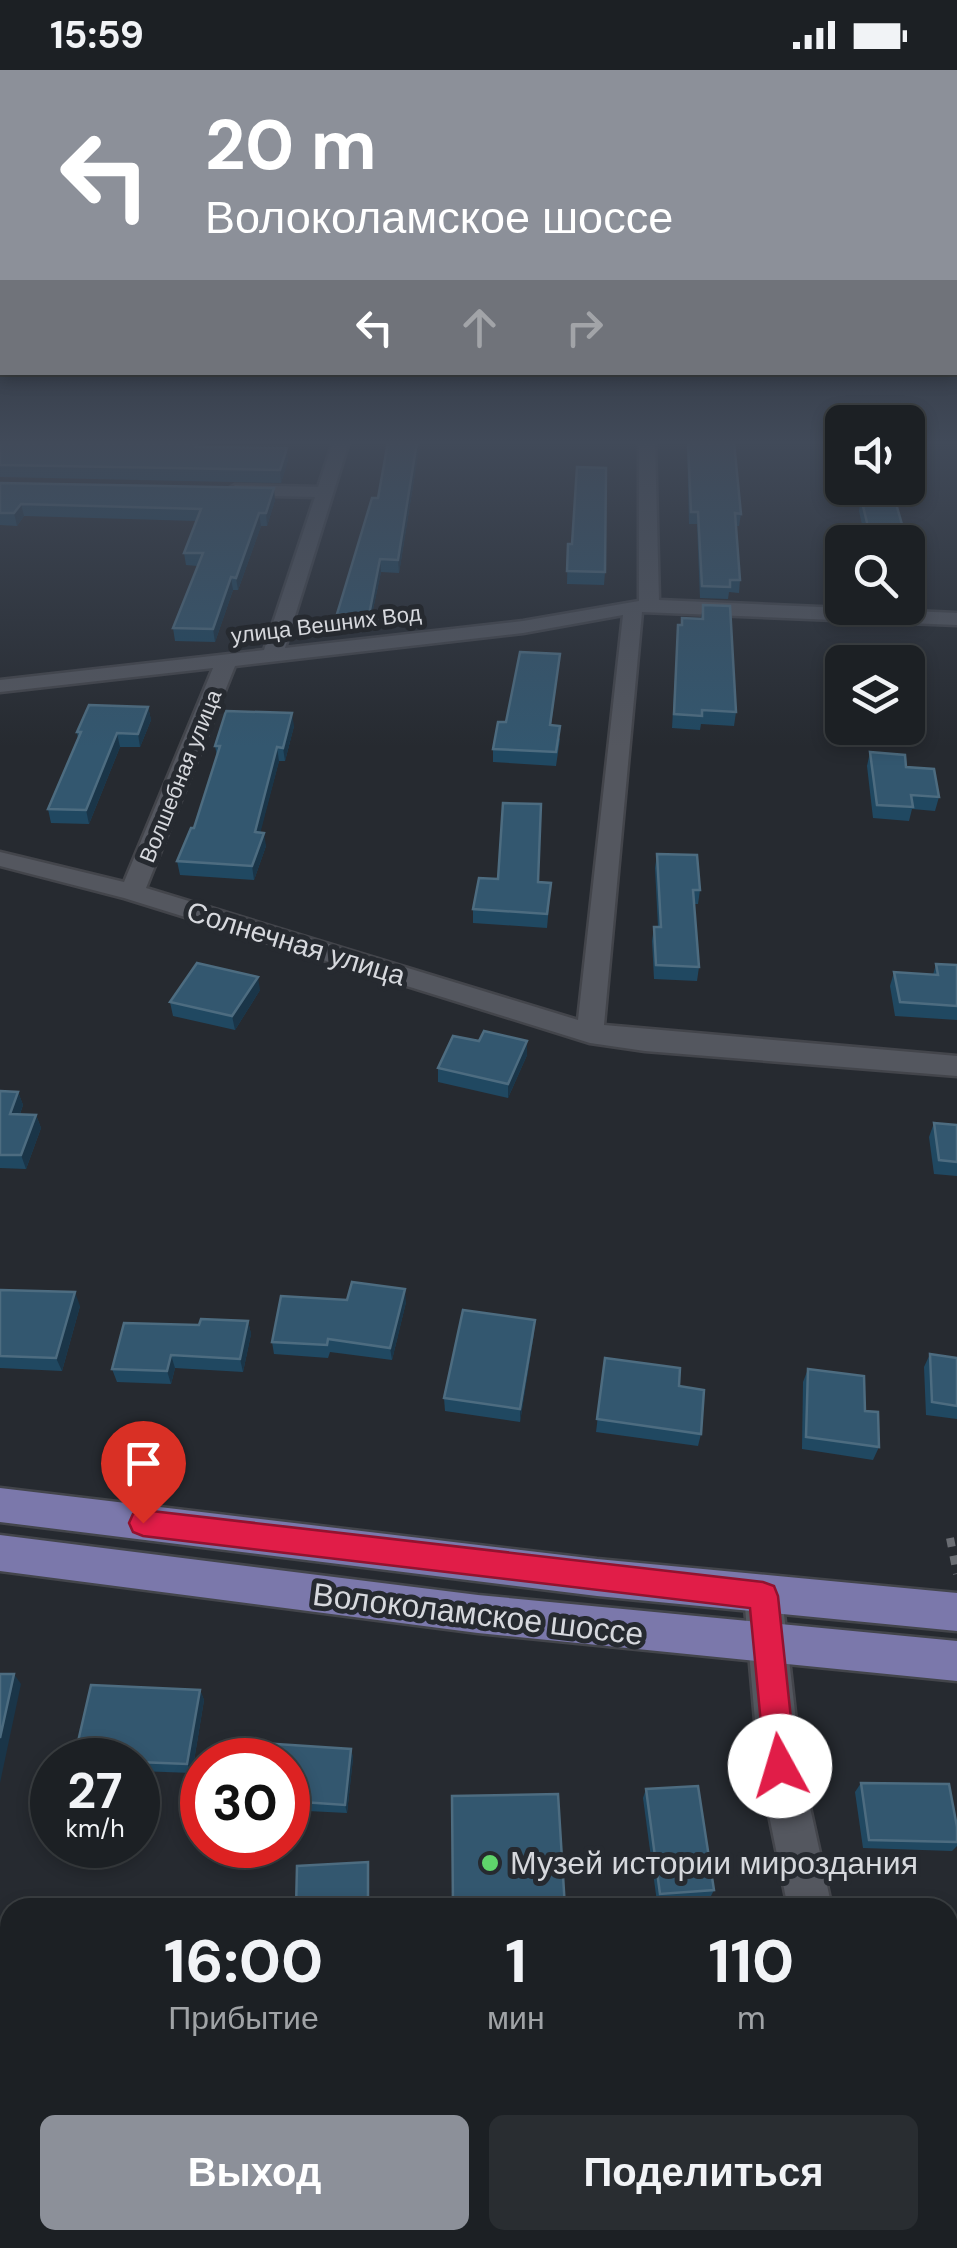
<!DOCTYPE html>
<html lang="ru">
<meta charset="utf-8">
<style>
:root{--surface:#1c2024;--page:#292d31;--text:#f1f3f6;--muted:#a0a3a6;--line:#3a3e41;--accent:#8c9099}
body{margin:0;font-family:"DM Sans",sans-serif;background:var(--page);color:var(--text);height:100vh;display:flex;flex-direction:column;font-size:38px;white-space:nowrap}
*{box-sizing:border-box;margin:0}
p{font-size:32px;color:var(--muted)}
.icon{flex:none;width:55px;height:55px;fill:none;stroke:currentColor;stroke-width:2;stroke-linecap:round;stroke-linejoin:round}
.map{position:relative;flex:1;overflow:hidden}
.panel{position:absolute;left:0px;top:1828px;width:958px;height:352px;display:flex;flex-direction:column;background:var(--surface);border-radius:30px 30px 0 0;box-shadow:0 5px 15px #0003,0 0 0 2px var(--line)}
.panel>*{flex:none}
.banner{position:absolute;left:0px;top:0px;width:958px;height:305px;box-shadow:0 5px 15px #0003,0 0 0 2px var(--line);background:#8c9099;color:#fff;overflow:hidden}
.fabs{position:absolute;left:825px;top:335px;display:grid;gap:20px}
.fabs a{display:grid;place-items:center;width:100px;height:100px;border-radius:15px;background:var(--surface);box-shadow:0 5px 15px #0003,0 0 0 2px var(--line);font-size:50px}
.speed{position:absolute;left:30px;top:1668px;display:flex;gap:20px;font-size:50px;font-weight:700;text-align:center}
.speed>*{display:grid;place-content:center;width:130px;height:130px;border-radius:50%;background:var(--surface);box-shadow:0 5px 15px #0003,0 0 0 2px var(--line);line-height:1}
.speed small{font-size:25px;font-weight:400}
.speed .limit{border:15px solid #d22;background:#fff;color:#111}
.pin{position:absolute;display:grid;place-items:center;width:85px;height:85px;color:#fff;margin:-102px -42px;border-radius:50% 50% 50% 0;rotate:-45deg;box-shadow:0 0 10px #0007}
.pin .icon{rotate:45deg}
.me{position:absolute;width:110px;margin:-55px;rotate:354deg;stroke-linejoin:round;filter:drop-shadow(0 0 8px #0008)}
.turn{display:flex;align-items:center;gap:35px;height:210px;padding:0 40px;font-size:45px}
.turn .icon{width:130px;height:130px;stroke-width:2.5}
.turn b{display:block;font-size:70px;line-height:85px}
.lanes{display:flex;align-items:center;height:95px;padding:0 40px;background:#0003;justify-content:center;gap:50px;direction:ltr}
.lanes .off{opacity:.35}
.eta{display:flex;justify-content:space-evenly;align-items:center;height:170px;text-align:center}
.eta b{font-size:60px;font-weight:700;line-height:70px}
.button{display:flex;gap:20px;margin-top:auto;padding:20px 40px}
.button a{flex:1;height:115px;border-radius:15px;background:var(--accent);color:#fff;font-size:40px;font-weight:700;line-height:115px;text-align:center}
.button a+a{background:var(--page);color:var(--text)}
.status{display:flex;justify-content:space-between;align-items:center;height:70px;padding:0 50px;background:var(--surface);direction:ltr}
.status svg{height:28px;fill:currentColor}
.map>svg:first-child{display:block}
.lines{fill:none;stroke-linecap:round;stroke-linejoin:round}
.minor-casing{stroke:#43454b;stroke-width:5}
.major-casing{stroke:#43454b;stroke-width:5}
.path{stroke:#6a6d73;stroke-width:8;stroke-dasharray:9 9;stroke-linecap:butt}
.minor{fill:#54575f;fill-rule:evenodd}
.major{fill:#7b78ab;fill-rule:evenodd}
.wall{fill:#204861}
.shaded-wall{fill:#1a3548}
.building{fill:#33576f;stroke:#4d6c80;stroke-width:2.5}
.route{fill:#e11d48;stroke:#92132f;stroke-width:2.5}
.poi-dot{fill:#5fd56b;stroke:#262a30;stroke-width:4}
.labels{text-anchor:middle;stroke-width:10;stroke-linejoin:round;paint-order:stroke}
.far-street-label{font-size:22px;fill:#d6d8dd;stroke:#262a30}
.street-label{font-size:28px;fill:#d6d8dd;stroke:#262a30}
.near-street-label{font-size:32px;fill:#d6d8dd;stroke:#262a30}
.near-poi-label{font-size:32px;fill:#d6d8dd;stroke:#262a30;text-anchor:start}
</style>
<div class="status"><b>15:59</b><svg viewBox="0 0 49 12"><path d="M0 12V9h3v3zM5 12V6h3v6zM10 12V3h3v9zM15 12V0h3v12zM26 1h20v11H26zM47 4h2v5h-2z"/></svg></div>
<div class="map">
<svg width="957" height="2178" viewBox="0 0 957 2178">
<rect width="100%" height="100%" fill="#262a30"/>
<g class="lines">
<g class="minor-casing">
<g id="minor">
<path d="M333 372H349L285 578 523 551 639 531V372H655L659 530 957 543V555L642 542 604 955 957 986V1006L645 981 590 973 124 828 0 796V782L124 812 213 598 0 622V610L264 580 315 427 235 425 226 420 235 415 318 417ZM623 545 578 950 146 818 235 596 523 563Z"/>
<polygon points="763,1508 777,1513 782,1526 801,1696 832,1838 788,1838 759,1696 744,1526 749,1513"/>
<polygon points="856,2170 906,2170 907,2178 857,2178"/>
</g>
</g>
<g class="major-casing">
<g id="major">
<polygon points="0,1418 597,1489 957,1523 957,1561 597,1526 0,1452"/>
<polygon points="0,1465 478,1525 957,1571 957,1611 478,1563 0,1501"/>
</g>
</g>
<polyline class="path" points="950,1468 957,1504"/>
<use href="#minor" class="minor"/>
<use href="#major" class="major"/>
</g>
<g class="wall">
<polygon points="0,372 206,372 204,377 288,390 281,413 0,407"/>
<polygon points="420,372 399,503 381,502 369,558 338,557 337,544 378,428"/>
<polygon points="687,372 734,372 741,444 739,456 736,456 740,510 739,523 729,522 728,529 700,528 697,454 689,454"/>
<polygon points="908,372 923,410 920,422 880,421 880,418 908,418"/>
<polygon points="0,413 275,430 267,456 261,456 238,520 233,520 215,572 175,571 173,558 198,496 186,495 184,483 197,451 24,446 17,456 0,455"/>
<polygon points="861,428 907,472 863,472 864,468 865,468 859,441"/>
<polygon points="568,474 605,502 604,515 567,514"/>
<polygon points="908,475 914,498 911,511 908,511"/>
<polygon points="703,535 736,642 734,656 701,654 700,660 672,658 678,555 701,549"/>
<polygon points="560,584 551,655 560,669 556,696 493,692 493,679 506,652"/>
<polygon points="148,637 151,650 140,677 120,677 89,754 51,753 48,739 78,669 77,662"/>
<polygon points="294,656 285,691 279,691 260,762 266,776 254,810 180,805 177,791 194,758 217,686 215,676"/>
<polygon points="870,682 906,697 939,727 935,741 912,739 909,751 873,748 867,696"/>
<polygon points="657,784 700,820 698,834 694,834 699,897 697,911 654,909 652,871 654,857 658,857 655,798"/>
<polygon points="551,813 547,858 473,853 473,839"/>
<polygon points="936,894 957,895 957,950 895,946 890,916 894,902 933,905"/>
<polygon points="260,920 235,960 173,946 170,932"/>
<polygon points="479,971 527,985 508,1028 438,1012 438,998"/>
<polygon points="0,1021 18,1022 23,1035 20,1044 36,1045 41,1058 26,1099 0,1098"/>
<polygon points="934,1053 957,1055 957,1106 934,1104 929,1067"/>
<polygon points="0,1220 80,1236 62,1301 0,1298"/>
<polygon points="347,1230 406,1232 392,1290 330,1282 328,1288 274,1284 272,1272"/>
<polygon points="248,1251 251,1264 243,1302 175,1298 171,1314 117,1312 112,1299 199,1255"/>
<polygon points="534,1263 520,1352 445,1341 444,1328"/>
<polygon points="930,1284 957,1288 957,1349 926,1345 924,1297"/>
<polygon points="605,1288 701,1364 698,1376 596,1362"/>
<polygon points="808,1299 865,1341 879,1377 873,1390 802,1379 803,1312"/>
<polygon points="200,1620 204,1630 192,1703 138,1701 138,1690 74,1689"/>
<polygon points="351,1679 353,1688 347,1743 288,1740 288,1690"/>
<polygon points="861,1713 957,1757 957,1776 952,1781 863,1778 855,1722"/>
<polygon points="646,1719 714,1820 710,1828 657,1832 643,1728"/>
</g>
<g class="shaded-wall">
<polygon points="417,372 420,372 399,503 398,490"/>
<polygon points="287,378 288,390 281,413 280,400"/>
<polygon points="274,418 275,430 267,456 266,443"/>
<polygon points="21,434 24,446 17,456 14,443"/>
<polygon points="259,443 261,456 238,520 236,508"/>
<polygon points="380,489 381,502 369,558 369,545"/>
<polygon points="231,507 233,520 215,572 213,559"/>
<polygon points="148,637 151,650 140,677 138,664"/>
<polygon points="292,643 294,656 285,691 283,678"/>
<polygon points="117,663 120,677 89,754 86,740"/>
<polygon points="277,677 279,691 257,776 255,762"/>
<polygon points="264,763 266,776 254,810 252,796"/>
<polygon points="258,907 260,920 235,960 232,946"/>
<polygon points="527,971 527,985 508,1028 508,1014"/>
<polygon points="18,1022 23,1035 15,1057 10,1044"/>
<polygon points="36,1045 41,1058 26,1099 21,1085"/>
<polygon points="405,1219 406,1232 392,1290 390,1278"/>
<polygon points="75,1222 80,1236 62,1301 56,1288"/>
<polygon points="535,1250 534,1263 520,1352 520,1339"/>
<polygon points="248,1251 251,1264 243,1302 240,1289"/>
<polygon points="171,1285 175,1298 171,1314 167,1301"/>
<polygon points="14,1604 21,1614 0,1713 0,1668"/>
<polygon points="200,1620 204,1630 192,1703 187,1694"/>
<polygon points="351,1679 353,1688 347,1743 345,1735"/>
<polygon points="368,1792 369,1800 369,1838 368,1838"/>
</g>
<g class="building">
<polygon points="0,372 198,372 196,377 287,378 280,400 0,395"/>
<polygon points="388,372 417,372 398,490 380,489 369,545 337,544 372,428 378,428"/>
<polygon points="688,372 734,372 741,444 735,443 740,510 730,510 730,517 702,516 698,442 691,442"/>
<polygon points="908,372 912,372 923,410 908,409"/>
<polygon points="577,397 606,398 605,502 567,501 568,474 572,474"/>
<polygon points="0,413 274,418 266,443 259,443 236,508 231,507 213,559 173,558 203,483 184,483 201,439 21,434 14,443 0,443"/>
<polygon points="861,428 895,430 907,472 864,472 864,468 871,469"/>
<polygon points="908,475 914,498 908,498"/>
<polygon points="703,535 730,536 736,642 702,640 702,646 674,644 678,555 682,555 682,548 703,549"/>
<polygon points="520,582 560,584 550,655 560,656 556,682 493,679 498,652 506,652"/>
<polygon points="89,635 148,637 138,664 117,663 86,740 48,739 81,662 77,662"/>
<polygon points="226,641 292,643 283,678 277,677 255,762 264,763 252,796 177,791 191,758 194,758 220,676 215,676"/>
<polygon points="870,682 905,685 906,697 934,699 939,727 911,725 913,737 877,735"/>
<polygon points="503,733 541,734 538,812 551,813 547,844 473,839 479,808 498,809"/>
<polygon points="657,784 697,785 700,820 693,820 699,897 656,895 654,857 661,857"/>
<polygon points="197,893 258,907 232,946 170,932"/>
<polygon points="936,894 957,895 957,936 900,932 894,902 938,905"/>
<polygon points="484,961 527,971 508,1014 438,998 453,966 479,971"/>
<polygon points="0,1021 18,1022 10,1044 36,1045 21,1085 0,1085"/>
<polygon points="934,1053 957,1055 957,1092 939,1090"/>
<polygon points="352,1212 405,1219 390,1278 328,1269 327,1275 272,1272 281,1226 347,1230"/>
<polygon points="0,1220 75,1222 56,1288 0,1286"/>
<polygon points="463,1240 535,1250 520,1339 444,1328"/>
<polygon points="201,1249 248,1251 240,1289 171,1285 167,1301 112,1299 124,1253 199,1255"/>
<polygon points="930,1284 957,1288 957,1336 932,1332"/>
<polygon points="605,1288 680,1298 679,1316 704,1320 701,1364 597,1349"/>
<polygon points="808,1299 864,1306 865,1341 878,1342 879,1377 806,1367"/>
<polygon points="0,1604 14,1604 0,1668"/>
<polygon points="91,1615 200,1620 187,1694 138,1692 138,1690 74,1689"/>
<polygon points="261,1673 351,1679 345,1735 288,1731 288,1690 258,1690"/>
<polygon points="861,1713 949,1714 957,1757 957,1772 869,1770"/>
<polygon points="698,1716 714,1820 660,1824 646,1719"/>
<polygon points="558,1724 565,1838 453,1838 452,1726"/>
<polygon points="368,1792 368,1838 296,1838 297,1796"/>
</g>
<linearGradient id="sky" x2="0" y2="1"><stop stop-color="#15171a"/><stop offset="0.55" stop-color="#414a59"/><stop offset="1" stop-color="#414a59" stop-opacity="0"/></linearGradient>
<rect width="957" height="677" fill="url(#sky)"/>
<polygon class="route" points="143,1440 763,1512 774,1516 778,1526 796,1696 792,1707 780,1712 769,1707 765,1696 750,1538 143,1466 133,1462 129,1453 133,1444"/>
<circle class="poi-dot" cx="490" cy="1793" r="10"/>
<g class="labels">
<g class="far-street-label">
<text transform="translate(326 554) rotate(-7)" y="8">улица Вешних Вод</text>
<text transform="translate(180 706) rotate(-68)" y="8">Волшебная улица</text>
</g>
<g class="street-label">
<text transform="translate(296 873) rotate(17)" y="10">Солнечная улица</text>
</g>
<g class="near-street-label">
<text transform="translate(478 1544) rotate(7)" y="11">Волоколамское шоссе</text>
</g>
<g class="near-poi-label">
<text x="510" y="1804">Музей истории мироздания</text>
</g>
</g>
</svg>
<div class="fabs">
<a><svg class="icon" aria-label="sound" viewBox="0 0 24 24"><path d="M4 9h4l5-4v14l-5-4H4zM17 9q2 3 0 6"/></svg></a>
<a><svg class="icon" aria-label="search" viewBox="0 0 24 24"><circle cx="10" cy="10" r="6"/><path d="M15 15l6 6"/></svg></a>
<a><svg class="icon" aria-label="layers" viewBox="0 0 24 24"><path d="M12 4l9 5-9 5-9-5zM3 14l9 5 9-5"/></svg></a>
</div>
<div class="speed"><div>27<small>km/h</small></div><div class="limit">30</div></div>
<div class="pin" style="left:143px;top:1453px;background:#d93025"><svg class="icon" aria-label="arrive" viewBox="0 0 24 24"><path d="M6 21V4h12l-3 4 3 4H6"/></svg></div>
<svg class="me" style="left:780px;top:1696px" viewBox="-20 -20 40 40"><circle r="19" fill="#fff"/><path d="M0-13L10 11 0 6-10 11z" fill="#e11d48"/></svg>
<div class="banner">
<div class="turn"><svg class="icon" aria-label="left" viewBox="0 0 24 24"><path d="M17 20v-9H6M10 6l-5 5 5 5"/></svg><div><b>20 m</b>Волоколамское шоссе</div></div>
<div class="lanes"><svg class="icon" aria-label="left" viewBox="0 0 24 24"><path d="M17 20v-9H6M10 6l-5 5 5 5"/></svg><svg class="icon off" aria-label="ahead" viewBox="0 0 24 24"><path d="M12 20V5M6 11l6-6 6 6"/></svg><svg class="icon off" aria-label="right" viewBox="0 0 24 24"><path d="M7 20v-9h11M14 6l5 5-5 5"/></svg></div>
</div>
<section class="panel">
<div class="eta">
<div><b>16:00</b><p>Прибытие</p></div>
<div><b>1</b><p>мин</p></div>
<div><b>110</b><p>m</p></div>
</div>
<div class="button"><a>Выход</a><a>Поделиться</a></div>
</section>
</div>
